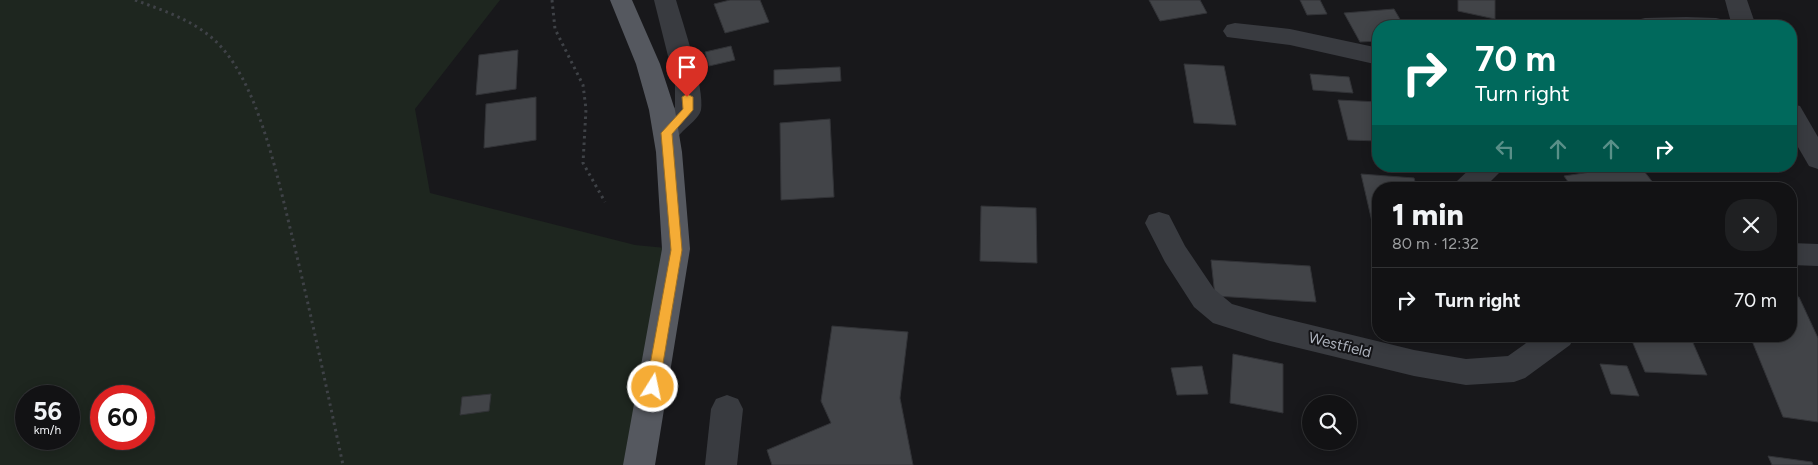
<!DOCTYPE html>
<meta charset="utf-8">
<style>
:root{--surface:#121214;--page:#1f2022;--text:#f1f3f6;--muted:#9c9ea0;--line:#313234}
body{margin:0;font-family:Figtree,sans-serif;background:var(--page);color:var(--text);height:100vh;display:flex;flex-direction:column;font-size:19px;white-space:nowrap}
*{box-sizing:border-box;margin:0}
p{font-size:16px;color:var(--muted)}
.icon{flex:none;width:28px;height:28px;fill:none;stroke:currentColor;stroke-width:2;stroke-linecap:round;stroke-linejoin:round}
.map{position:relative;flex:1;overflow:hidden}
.side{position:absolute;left:1372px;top:182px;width:425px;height:160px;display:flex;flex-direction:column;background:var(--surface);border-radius:20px;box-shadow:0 2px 12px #0003,0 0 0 1px var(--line)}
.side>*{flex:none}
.guide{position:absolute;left:1372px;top:20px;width:425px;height:152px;border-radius:20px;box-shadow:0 2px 12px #0003,0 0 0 1px var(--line);background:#00695c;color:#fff;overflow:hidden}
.fabs{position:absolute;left:1302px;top:395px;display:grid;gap:10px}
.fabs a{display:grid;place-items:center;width:55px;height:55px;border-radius:50%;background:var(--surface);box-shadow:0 2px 12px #0003,0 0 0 1px var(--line);font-size:25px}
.speed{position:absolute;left:15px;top:385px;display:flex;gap:10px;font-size:25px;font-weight:700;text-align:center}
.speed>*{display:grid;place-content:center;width:65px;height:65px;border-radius:50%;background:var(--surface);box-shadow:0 2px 12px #0003,0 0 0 1px var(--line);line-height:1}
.speed small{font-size:12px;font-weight:400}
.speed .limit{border:8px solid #d22;background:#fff;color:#111}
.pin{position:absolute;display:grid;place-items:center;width:42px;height:42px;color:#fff;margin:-51px -21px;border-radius:50% 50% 50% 0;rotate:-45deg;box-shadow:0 0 5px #0007}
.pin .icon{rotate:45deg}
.me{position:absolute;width:55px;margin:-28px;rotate:10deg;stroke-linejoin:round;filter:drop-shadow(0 0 4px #0008)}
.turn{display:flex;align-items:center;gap:18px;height:105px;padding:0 20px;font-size:22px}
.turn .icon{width:65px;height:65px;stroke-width:2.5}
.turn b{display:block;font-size:35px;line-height:42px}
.lanes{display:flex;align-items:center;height:48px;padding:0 20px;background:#0003;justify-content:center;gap:25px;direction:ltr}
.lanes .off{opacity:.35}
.round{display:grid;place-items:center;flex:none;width:52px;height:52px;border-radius:20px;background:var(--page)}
.overview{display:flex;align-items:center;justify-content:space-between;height:85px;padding:0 20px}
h1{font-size:30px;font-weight:800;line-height:38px}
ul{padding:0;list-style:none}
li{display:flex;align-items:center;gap:15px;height:65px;padding:0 20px;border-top:1px solid var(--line)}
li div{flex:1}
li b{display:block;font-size:19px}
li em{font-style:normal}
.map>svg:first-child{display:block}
.green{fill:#1e261f;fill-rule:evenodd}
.building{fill:#424448;stroke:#323337}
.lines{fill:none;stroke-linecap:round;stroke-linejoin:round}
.path{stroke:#3f4247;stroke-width:3;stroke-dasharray:2.5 4;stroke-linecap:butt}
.minor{fill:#393b40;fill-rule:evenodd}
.major{fill:#55585f;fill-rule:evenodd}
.route{fill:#f5ac36;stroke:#9f7023}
.labels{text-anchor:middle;stroke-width:4;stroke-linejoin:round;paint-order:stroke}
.street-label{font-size:15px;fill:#abb0ba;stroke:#131316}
</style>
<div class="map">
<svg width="1818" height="465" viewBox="0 0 1818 465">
<rect width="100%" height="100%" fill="#18181b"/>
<path class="green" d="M0 0H500L415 109 430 193 635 245 676 249 624 465H0ZM26 396H69V439H26ZM101 396H144V439H101Z"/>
<g class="building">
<polygon points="730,0 760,0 769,22 725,33 714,4"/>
<polygon points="1149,0 1200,0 1207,13 1160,21"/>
<polygon points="1300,0 1320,0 1327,14 1307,15"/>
<polygon points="1458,0 1495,0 1495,19 1458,11"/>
<polygon points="1394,9 1404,26 1379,26 1379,41 1360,42 1344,13"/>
<polygon points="731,46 735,60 709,66 705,52"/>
<polygon points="518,50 516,89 476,95 479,55"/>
<polygon points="1184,64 1224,66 1236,125 1194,123"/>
<polygon points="840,67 841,81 774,85 774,70"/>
<polygon points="1310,74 1349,77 1353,93 1313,90"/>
<polygon points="536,97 536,140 484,148 486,104"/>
<polygon points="1338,100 1379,102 1379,141 1348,140"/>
<polygon points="830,119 834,197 781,200 780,123"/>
<polygon points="1631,166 1640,166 1658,189 1573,189 1564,176"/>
<polygon points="1361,174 1414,178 1417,189 1379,189 1379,239 1376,239"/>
<polygon points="1740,182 1746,189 1691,189"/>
<polygon points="981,206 1036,208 1037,263 980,261"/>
<polygon points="1211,260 1310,266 1316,302 1215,296"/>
<polygon points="1791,296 1799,297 1818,338 1818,422 1783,417 1750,336 1791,336"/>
<polygon points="832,326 908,332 900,398 913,465 772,465 767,450 831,423 821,401"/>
<polygon points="1630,336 1690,336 1707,375 1645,372"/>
<polygon points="1233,354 1283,364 1283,413 1230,403"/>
<polygon points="1600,364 1627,366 1639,396 1611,394"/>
<polygon points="1202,366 1208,394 1177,395 1171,368"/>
<polygon points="491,394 489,411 460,415 462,397"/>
<polygon points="1768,456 1812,462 1813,465 1772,465"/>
</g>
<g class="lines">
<g class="path">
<path d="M135 0C167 12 200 22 223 49 261 93 279 184 293 240 311 314 327 390 343 465"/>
<polyline points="552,0 555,29 583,85 586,109 583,163 605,202"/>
</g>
<g class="minor">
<path d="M654 0H676C683 24 705 89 701 110 699 118 689 125 683 131 675 140 670 144 657 140L653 133 657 126 675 107V84Z"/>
<polygon points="1725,0 1747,0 1756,26 1732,26"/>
<polygon points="1686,17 1716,18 1724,20 1728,26 1633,26 1637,20 1645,18"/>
<polygon points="1235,23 1290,29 1379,48 1379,65 1290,45 1227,37 1223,31 1227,25"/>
<polygon points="1791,104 1800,106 1818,137 1818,169 1809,166 1791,135"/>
<polygon points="1473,166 1503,166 1499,173 1483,189 1452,189 1456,182"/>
<polygon points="1159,212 1169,215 1185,246 1214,289 1232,304 1270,315 1414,350 1466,359 1508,356 1536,336 1575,336 1570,345 1525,378 1514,382 1466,385 1414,376 1270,341 1213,323 1194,307 1165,262 1145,223 1149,215"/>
<polygon points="1791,243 1818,244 1818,266 1791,265"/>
<polygon points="727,395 738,399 743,409 737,465 705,465 711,409 716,399"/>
</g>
<polygon class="major" points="610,0 632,0 660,64 675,110 682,152 690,249 655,465 623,465 662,249 656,152 649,110 636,64"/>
</g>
<polygon class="route" points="687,94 693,97 693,110 672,134 682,250 659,387 657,391 653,392 648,391 646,387 671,250 661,133 683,109 682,97"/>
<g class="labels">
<g class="street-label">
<text transform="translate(1340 345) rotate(14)" y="5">Westfield</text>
</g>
</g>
</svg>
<div class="fabs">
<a><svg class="icon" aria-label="search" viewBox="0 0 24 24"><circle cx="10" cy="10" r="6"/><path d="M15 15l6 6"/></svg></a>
</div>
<div class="speed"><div>56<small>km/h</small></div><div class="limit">60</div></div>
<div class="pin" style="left:687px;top:97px;background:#d93025"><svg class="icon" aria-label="arrive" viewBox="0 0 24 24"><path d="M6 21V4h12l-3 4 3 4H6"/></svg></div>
<svg class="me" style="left:653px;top:387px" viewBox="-20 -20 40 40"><circle r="17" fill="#f5ac36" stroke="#fff" stroke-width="3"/><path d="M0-11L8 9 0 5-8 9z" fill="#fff"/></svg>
<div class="guide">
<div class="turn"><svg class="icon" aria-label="right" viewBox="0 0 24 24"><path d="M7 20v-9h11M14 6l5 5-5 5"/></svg><div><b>70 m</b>Turn right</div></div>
<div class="lanes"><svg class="icon off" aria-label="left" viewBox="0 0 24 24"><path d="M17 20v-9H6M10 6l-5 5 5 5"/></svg><svg class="icon off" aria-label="ahead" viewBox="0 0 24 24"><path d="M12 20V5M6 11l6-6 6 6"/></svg><svg class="icon off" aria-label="ahead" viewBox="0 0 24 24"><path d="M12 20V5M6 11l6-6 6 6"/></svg><svg class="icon" aria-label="right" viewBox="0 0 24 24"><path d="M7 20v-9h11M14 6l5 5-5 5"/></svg></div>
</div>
<section class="side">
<div class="overview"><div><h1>1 min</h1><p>80 m · 12:32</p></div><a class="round"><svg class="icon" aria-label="close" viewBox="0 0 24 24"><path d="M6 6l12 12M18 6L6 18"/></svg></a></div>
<ul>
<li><svg class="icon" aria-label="right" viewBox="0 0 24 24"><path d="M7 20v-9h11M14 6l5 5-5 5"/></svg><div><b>Turn right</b></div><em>70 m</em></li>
</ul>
</section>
</div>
